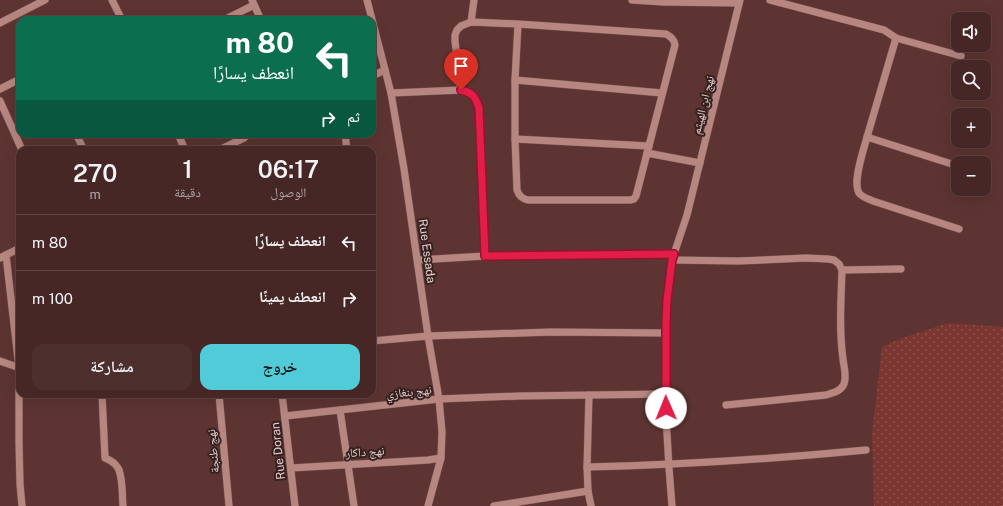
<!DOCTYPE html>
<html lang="ar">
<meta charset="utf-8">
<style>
:root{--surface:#462725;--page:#4d2f2d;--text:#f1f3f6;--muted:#b0a5a7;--line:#5e4442;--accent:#52cbd9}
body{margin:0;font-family:"Public Sans","Noto Naskh Arabic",sans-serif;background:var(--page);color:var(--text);direction:rtl;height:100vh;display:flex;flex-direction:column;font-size:15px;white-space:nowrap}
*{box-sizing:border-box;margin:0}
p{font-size:13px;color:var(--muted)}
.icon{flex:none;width:22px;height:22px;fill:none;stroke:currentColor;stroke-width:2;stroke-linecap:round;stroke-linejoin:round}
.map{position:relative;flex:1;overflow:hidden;direction:ltr}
.sheet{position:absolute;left:16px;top:146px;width:360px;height:252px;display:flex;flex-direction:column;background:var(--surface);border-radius:12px;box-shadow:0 4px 16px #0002,0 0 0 1px var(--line);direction:rtl}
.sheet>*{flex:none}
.top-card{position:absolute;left:16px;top:16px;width:360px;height:122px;border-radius:12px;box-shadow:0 4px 16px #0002,0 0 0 1px var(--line);direction:rtl;background:#0b6e4f;color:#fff;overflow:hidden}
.fabs{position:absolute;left:951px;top:12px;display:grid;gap:8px}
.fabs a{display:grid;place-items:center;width:40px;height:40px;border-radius:8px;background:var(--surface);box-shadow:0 4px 16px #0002,0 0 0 1px var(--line);font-size:20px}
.pin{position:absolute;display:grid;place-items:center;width:34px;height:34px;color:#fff;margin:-41px -17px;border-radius:50% 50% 50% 0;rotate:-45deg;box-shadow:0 0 4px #0007}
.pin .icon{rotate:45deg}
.me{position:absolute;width:44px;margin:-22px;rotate:359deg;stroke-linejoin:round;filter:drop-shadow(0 0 3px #0008)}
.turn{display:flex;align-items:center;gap:14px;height:84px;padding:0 16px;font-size:18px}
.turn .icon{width:52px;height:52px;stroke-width:2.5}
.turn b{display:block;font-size:28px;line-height:34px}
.then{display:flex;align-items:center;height:38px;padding:0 16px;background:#0003;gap:8px;font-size:15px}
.eta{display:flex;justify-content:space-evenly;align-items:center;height:68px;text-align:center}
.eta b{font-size:24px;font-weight:600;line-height:28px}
.action{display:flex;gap:8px;margin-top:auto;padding:8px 16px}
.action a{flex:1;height:46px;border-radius:12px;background:var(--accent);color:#111;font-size:16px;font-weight:600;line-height:46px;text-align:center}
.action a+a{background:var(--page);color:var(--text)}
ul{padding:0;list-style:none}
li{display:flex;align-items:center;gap:12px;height:56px;padding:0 16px;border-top:1px solid var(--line)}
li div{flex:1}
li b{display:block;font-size:15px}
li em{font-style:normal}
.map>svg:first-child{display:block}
.grass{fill:url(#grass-dots)}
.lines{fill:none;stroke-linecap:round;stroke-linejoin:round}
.minor-casing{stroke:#765451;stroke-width:8}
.minor{stroke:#b78681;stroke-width:7}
.route-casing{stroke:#92132f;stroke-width:10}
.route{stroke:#e11d48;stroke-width:7}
.labels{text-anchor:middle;stroke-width:4;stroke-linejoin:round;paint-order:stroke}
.street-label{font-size:12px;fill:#e7ccc9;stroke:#352220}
</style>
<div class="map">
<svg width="1003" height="506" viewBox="0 0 1003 506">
<defs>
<pattern id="grass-dots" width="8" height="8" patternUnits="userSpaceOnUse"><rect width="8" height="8" fill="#7b3631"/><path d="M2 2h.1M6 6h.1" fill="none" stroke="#8e524e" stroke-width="1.8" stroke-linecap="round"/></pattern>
</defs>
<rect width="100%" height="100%" fill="#5d3431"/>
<polygon class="grass" points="948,323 1003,327 1003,506 874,506 872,433 882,347 899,339"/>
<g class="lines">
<g class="minor-casing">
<g id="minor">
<polyline points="112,0 122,20"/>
<polyline points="252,0 261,20"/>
<polyline points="367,0 391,93 404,169 428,336 439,399 442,432 441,458 428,506"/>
<polyline points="632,0 663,2 739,3"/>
<polyline points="770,0 884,30 896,38 961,56"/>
<polyline points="224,20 254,5"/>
<polyline points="471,22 474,0"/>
<polyline points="0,23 45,0"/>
<polyline points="896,38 867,137 958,166"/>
<polyline points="372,76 385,70"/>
<polyline points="515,80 662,93"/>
<polyline points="0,89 20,79"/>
<path d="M461 90 455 41V35L457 30 461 26 471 22 518 24 666 34C671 37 674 39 675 45L636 196 634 199 630 200H528C522 199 519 196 517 190L515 139V80L518 24"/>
<path d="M391 93 461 90C475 93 478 100 480 114L485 256"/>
<polyline points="0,101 22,150"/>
<polyline points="76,134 84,150"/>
<polyline points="178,134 185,150"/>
<polyline points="345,134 347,150"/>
<path d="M867 137C864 149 852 182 859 193 862 197 868 199 873 201L959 229"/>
<polyline points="515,139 649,146"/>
<polyline points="219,150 244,138 249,134"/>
<polyline points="647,153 700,163"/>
<polyline points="984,174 986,175"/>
<polyline points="6,255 19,368 19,442 20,484 22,506"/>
<polyline points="0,258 20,248"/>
<polyline points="418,260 485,256 674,254 687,215 740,0"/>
<polyline points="672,260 739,261 806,258 828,259 834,260 839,264 842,270 901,269"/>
<polyline points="372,341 428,336 551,332 666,333"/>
<polyline points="0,361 20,368"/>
<path d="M102 394 105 458C110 460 115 463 118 468 123 477 122 495 123 506"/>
<polyline points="219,394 229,506"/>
<polyline points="282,394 295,506"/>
<polyline points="589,395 587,467 588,491 591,506"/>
<path d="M726 405 826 395C833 393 841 391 844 384 847 376 844 368 843 359 839 330 841 300 842 270"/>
<polyline points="340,410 354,506"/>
<polyline points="285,416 439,399 519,396 666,394"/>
<path d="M587 467C680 465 773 459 866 450"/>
<polyline points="291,468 428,460 441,458"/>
<polyline points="494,506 588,491"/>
<path d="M672 506C666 438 663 370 667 302 668 288 670 274 672 260L674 254"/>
</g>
</g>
<use href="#minor" class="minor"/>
</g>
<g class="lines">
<g class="route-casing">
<path id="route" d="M461 90C473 93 475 96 479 108L485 256 674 254 672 260 667 300 666 322V408"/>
</g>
<use href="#route" class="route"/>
</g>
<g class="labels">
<g class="street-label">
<text transform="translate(703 105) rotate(-76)" y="4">نهج ابن الهيثم</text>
<text transform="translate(427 251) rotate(82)" y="4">Rue Essada</text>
<text transform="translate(409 392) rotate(-6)" y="4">نهج بنغازي</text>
<text transform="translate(213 451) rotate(-95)" y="4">نهج طنجة</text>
<text transform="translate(278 451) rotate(-96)" y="4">Rue Doran</text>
<text transform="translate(365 452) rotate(-4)" y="4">نهج داكار</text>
</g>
</g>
</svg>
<div class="fabs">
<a><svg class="icon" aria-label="sound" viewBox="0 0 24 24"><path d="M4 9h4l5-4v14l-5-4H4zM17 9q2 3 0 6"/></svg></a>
<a><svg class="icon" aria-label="search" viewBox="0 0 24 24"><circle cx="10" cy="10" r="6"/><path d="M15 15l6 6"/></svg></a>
<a>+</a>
<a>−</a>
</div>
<div class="pin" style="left:461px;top:90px;background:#d93025"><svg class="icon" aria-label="arrive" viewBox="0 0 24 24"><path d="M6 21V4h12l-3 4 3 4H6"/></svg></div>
<svg class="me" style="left:666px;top:408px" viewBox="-20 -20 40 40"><circle r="19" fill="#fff"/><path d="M0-13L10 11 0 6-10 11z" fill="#e11d48"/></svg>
<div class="top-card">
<div class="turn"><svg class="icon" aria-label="left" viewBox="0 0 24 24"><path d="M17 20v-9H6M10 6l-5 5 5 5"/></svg><div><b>80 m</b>انعطف يسارًا</div></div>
<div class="then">ثم<svg class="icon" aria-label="right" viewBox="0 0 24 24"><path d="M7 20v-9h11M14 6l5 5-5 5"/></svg></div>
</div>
<section class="sheet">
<div class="eta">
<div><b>06:17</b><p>الوصول</p></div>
<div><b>1</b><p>دقيقة</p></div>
<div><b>270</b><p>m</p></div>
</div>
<ul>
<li><svg class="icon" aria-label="left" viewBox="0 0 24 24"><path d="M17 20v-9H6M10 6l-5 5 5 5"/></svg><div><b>انعطف يسارًا</b></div><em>80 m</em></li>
<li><svg class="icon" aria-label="right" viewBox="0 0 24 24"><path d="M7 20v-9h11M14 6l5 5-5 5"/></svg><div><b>انعطف يمينًا</b></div><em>100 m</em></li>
</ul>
<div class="action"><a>خروج</a><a>مشاركة</a></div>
</section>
</div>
